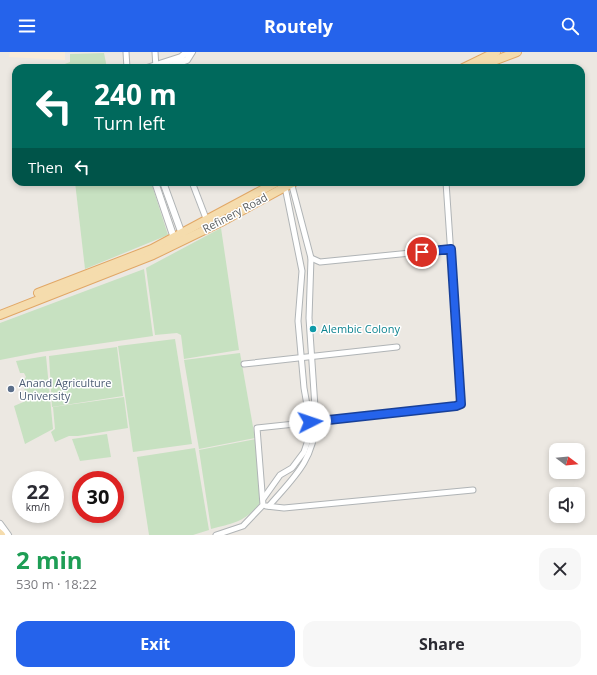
<!DOCTYPE html>
<meta charset="utf-8">
<style>
:root{--surface:#fff;--page:#f7f7f7;--text:#2b2b33;--muted:#7c7c81;--accent:#2563eb}
body{margin:0;font-family:"Open Sans",sans-serif;background:var(--page);color:var(--text);height:100vh;display:flex;flex-direction:column;font-size:15px;white-space:nowrap}
*{box-sizing:border-box;margin:0}
p{font-size:13px;color:var(--muted)}
.icon{flex:none;width:22px;height:22px;fill:none;stroke:currentColor;stroke-width:2;stroke-linecap:round;stroke-linejoin:round}
.map{position:relative;height:483px;overflow:hidden}
.sheet{display:flex;flex-direction:column;background:var(--surface);flex:1}
.sheet>*{flex:none}
.guide{position:absolute;left:12px;top:12px;width:573px;height:122px;border-radius:12px;box-shadow:0 2px 6px #0003;background:#00695c;color:#fff;overflow:hidden}
.needle{width:26px;rotate:106deg}
.controls{position:absolute;left:549px;top:391px;display:grid;gap:8px}
.controls a{display:grid;place-items:center;width:36px;height:36px;border-radius:8px;background:var(--surface);box-shadow:0 2px 6px #0003;font-size:20px}
.speed{position:absolute;left:12px;top:419px;display:flex;gap:8px;font-size:20px;font-weight:700;text-align:center}
.speed>*{display:grid;place-content:center;width:52px;height:52px;border-radius:50%;background:var(--surface);box-shadow:0 2px 6px #0003;line-height:1}
.speed small{font-size:10px;font-weight:400}
.speed .limit{border:6px solid #d22;background:#fff;color:#111}
.pin{position:absolute;display:grid;place-items:center;width:34px;height:34px;color:#fff;margin:-17px;border:2px solid #fff;border-radius:50%;box-shadow:0 1px 4px #0007}
.me{position:absolute;width:44px;margin:-22px;rotate:86deg;stroke-linejoin:round;filter:drop-shadow(0 0 3px #0008)}
.turn{display:flex;align-items:center;gap:14px;height:84px;padding:0 16px;font-size:18px}
.turn .icon{width:52px;height:52px;stroke-width:2.5}
.turn b{display:block;font-size:28px;line-height:34px}
.then{display:flex;align-items:center;height:38px;padding:0 16px;background:#0003;gap:8px;font-size:15px}
.round{display:grid;place-items:center;flex:none;width:42px;height:42px;border-radius:12px;background:var(--page)}
.overview{display:flex;align-items:center;justify-content:space-between;height:68px;padding:0 16px}
h1{font-size:24px;font-weight:700;line-height:30px;color:#1e9e55}
.button{display:flex;gap:8px;margin-top:auto;padding:8px 16px}
.button a{flex:1;height:46px;border-radius:12px;background:var(--accent);color:#fff;font-size:16px;font-weight:700;line-height:46px;text-align:center}
.button a+a{background:var(--page);color:var(--text)}
header{display:flex;justify-content:space-between;align-items:center;height:52px;padding:0 16px;background:var(--accent);color:#fff;font-size:18px;font-weight:700}
.map>svg:first-child{display:block}
.commercial{fill:#f9ecd9}
.green{fill:#c7e1c1}
.lines{fill:none;stroke-linecap:round;stroke-linejoin:round}
.minor-casing{stroke:#b0b4b6;stroke-width:7}
.tertiary-casing{stroke:#b0b4b6;stroke-width:8}
.primary-casing{stroke:#e1a766;stroke-width:10}
.minor{stroke:#fff;stroke-width:5}
.tertiary{stroke:#fff;stroke-width:6}
.primary{stroke:#f5dcad;stroke-width:8}
.route-casing{stroke:#184099;stroke-width:10}
.route{stroke:#2563eb;stroke-width:7}
.culture-dot{fill:#0f9aa8;stroke:#fff;stroke-width:1.5}
.service-dot{fill:#5c6f8a;stroke:#fff;stroke-width:1.5}
.labels{text-anchor:middle;stroke-width:3;stroke-linejoin:round;paint-order:stroke}
.street-label{font-size:11px;fill:#5b5f61;stroke:#fff}
.culture-label{font-size:11px;fill:#0d838f;stroke:#fff;text-anchor:start}
.service-label{font-size:11px;fill:#4e5e75;stroke:#fff;text-anchor:start}
</style>
<header><svg class="icon" aria-label="menu" viewBox="0 0 24 24"><path d="M4 6h16M4 12h16M4 18h16"/></svg>Routely<svg class="icon" aria-label="search" viewBox="0 0 24 24"><circle cx="10" cy="10" r="6"/><path d="M15 15l6 6"/></svg></header>
<div class="map">
<svg width="597" height="483" viewBox="0 0 597 483">
<rect width="100%" height="100%" fill="#ece8e2"/>
<polygon class="commercial" points="10,0 65,0 65,8 9,5"/>
<g class="green">
<polygon points="104,1 107,16 62,16 62,13 70,10 70,2"/>
<polygon points="75,130 151,130 168,183 85,217"/>
<polygon points="221,176 239,298 184,307 181,283 177,281 155,283 146,216"/>
<polygon points="144,217 153,284 41,300 0,308 0,271"/>
<polygon points="175,287 192,392 133,400 118,294"/>
<polygon points="117,295 123,344 52,355 49,304"/>
<polygon points="240,301 255,386 199,397 184,308"/>
<polygon points="46,304 53,377 25,392 14,354 28,348 22,331 26,325 24,321 20,321 16,309"/>
<polygon points="124,345 128,376 78,384 77,375 78,384 69,384 55,390 51,380 55,377 53,355"/>
<polygon points="107,382 111,405 80,409 72,387"/>
<path d="M256 387 260 451C245 470 234 471 211 477L199 398Z"/>
<polygon points="195,396 209,478 193,483 149,483 137,405"/>
</g>
<g class="lines">
<g class="minor-casing">
<g id="minor">
<polyline points="126,0 127,16"/>
<polyline points="155,0 156,16"/>
<polyline points="192,130 207,169"/>
<polyline points="311,206 320,210 451,197"/>
<polyline points="244,312 397,295"/>
<polyline points="263,447 280,423 292,416 304,400 308,388 310,370 304,336 298,269 302,219 284,130"/>
<polyline points="266,454 284,456 473,438"/>
<path d="M269 454C293 426 313 410 316 370L309 266 311 206 291 130"/>
<polyline points="216,483 243,474 263,453 257,376 455,355 461,352 446,130"/>
</g>
</g>
<g class="tertiary-casing">
<g id="tertiary">
<polyline points="147,16 181,5 187,0"/>
<polyline points="165,16 187,8 192,0"/>
<polyline points="155,130 175,189"/>
<polyline points="163,130 183,185"/>
<polyline points="0,472 8,483"/>
</g>
</g>
<g class="primary-casing">
<g id="primary">
<polyline points="463,16 496,0"/>
<polyline points="475,16 517,0"/>
<polyline points="38,241 152,197 277,130"/>
<polyline points="0,263 153,203 221,170 294,130"/>
<polyline points="0,482 1,483"/>
</g>
</g>
<use href="#minor" class="minor"/>
<use href="#tertiary" class="tertiary"/>
<use href="#primary" class="primary"/>
</g>
<g class="lines">
<g class="route-casing">
<polyline id="route" points="310,370 456,354 461,352 451,197 422,200"/>
</g>
<use href="#route" class="route"/>
</g>
<circle class="culture-dot" cx="313" cy="277" r="4"/>
<circle class="service-dot" cx="11" cy="337" r="4"/>
<g class="labels">
<g class="street-label">
<text transform="translate(235 161) rotate(-28)" y="4">Refinery Road</text>
</g>
<g class="culture-label">
<text x="321" y="281">Alembic Colony</text>
</g>
<g class="service-label">
<text x="19" y="335">Anand Agriculture<tspan x="19" dy="13">University</tspan></text>
</g>
</g>
</svg>
<div class="controls">
<a><svg class="needle" viewBox="-14 -14 28 28"><path d="M0-13l5 13h-10z" fill="#e53935"/><path d="M0 13l5-13h-10z" fill="#7c7c81"/></svg></a>
<a><svg class="icon" aria-label="sound" viewBox="0 0 24 24"><path d="M4 9h4l5-4v14l-5-4H4zM17 9q2 3 0 6"/></svg></a>
</div>
<div class="speed"><div>22<small>km/h</small></div><div class="limit">30</div></div>
<div class="pin" style="left:422px;top:200px;background:#d93025"><svg class="icon" aria-label="arrive" viewBox="0 0 24 24"><path d="M6 21V4h12l-3 4 3 4H6"/></svg></div>
<svg class="me" style="left:310px;top:370px" viewBox="-20 -20 40 40"><circle r="19" fill="#fff"/><path d="M0-13L10 11 0 6-10 11z" fill="#2563eb"/></svg>
<div class="guide">
<div class="turn"><svg class="icon" aria-label="left" viewBox="0 0 24 24"><path d="M17 20v-9H6M10 6l-5 5 5 5"/></svg><div><b>240 m</b>Turn left</div></div>
<div class="then">Then<svg class="icon" aria-label="left" viewBox="0 0 24 24"><path d="M17 20v-9H6M10 6l-5 5 5 5"/></svg></div>
</div>
</div>
<section class="sheet">
<div class="overview"><div><h1>2 min</h1><p>530 m · 18:22</p></div><a class="round"><svg class="icon" aria-label="close" viewBox="0 0 24 24"><path d="M6 6l12 12M18 6L6 18"/></svg></a></div>
<div class="button"><a>Exit</a><a>Share</a></div>
</section>
